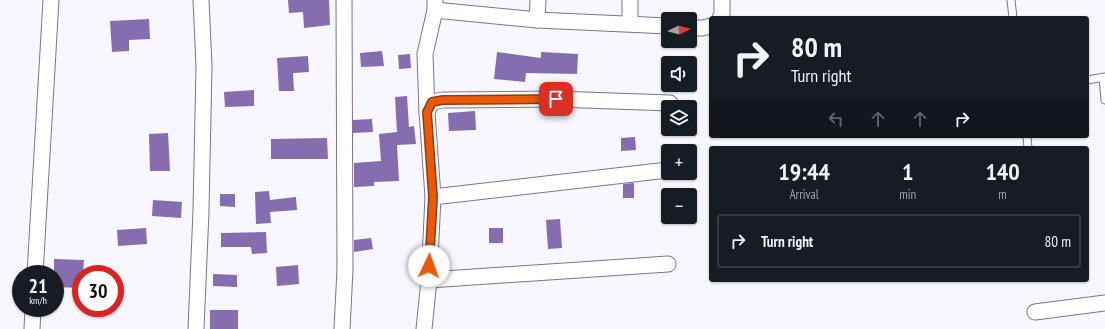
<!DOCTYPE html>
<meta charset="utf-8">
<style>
:root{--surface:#171b24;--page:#20242c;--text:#f1f3f6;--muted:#9ea1a6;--line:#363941}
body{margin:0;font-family:"PT Sans Narrow",sans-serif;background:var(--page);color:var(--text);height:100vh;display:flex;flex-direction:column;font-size:15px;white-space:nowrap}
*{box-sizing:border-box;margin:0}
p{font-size:13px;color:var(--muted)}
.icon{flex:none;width:22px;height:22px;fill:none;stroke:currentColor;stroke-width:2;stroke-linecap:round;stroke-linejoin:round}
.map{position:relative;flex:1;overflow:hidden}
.details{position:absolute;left:709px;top:146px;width:380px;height:136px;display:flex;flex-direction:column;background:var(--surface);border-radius:4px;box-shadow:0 1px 3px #0004}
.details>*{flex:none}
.guide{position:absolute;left:709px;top:16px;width:380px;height:122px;border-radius:4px;box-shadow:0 1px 3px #0004;background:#171b24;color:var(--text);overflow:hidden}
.needle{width:26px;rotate:84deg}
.controls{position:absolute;left:661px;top:12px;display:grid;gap:8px}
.controls a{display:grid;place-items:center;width:36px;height:36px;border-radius:4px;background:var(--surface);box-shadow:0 1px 3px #0004;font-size:20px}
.speed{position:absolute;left:12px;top:265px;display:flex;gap:8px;font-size:20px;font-weight:700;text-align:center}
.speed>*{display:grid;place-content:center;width:52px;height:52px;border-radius:50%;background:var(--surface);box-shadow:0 1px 3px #0004;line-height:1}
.speed small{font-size:10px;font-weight:400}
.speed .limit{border:6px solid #d22;background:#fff;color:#111}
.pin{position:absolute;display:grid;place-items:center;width:34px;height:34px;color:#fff;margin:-17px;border-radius:8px;box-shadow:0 2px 6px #0006}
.me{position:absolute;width:44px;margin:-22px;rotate:3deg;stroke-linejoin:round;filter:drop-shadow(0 0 3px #0008)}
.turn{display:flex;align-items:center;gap:14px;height:84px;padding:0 16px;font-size:18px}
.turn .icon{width:52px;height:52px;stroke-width:2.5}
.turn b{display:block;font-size:28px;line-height:34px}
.lanes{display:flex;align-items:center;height:38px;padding:0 16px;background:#0003;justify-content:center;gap:20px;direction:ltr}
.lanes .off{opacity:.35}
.eta{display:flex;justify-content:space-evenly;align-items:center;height:68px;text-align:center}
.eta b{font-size:24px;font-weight:600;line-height:28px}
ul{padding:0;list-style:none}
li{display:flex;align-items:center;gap:12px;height:54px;margin:0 8px 6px;padding:0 8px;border:2px solid var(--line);border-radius:4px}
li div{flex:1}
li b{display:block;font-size:15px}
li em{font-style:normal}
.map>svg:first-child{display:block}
.building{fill:#846eaf}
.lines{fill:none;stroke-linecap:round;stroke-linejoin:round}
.service-casing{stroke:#7d7392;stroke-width:9}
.minor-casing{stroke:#7d7392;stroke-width:17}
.service{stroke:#fff;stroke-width:7}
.minor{stroke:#fff;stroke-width:15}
.route-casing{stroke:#983908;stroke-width:10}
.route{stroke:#ea580c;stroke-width:7}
</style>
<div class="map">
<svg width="1105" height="329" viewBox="0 0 1105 329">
<rect width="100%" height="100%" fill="#f8f6fe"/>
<g class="building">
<polygon points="288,0 329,0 330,25 304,28 303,12 289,13"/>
<polygon points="149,19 150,39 129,40 129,51 112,52 110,21"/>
<polygon points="382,51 384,66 361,67 360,53"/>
<polygon points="497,52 541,58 541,52 578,54 577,74 526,73 525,82 494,79"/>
<polygon points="410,54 411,68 399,69 398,55"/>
<polygon points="308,56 309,72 293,73 294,91 279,91 277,58"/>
<polygon points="254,90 254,106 225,107 224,92"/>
<polygon points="407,96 409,127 414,126 416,144 397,145 399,181 374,182 374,186 354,187 354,163 381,161 379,134 397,132 395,97"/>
<polygon points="475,111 476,130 449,131 448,113"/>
<polygon points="372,119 373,132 353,133 353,120"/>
<polygon points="168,133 170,171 150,171 149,134"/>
<polygon points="635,137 636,150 621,151 621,138"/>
<polygon points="327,138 328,159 271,159 271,139"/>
<polygon points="634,183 634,198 623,198 623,184"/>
<polygon points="269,191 270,200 296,197 297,210 270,212 271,223 256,224 255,192"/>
<polygon points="220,194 235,194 235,207 220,206"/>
<polygon points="153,200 182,202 181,218 152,216"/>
<polygon points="560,219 562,248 548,249 546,220"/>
<polygon points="146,228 147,244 118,246 117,230"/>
<rect x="489" y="228" width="14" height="15"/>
<polygon points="266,232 267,253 252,254 251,247 221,247 221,233"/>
<polygon points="371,238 373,249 354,252 354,240"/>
<polygon points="54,259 84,260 83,274 81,274 81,288 55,287 55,274 54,274"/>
<polygon points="298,265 299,284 277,286 276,267"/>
<polygon points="213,274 237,275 237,287 213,286"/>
<rect x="210" y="310" width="28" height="19"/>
</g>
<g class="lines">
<g class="service-casing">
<g id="service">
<polyline points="1011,0 1013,18"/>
<polyline points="1103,78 1105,100"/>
<polyline points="1087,80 1105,77"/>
<polyline points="1027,136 1028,148"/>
</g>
</g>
<g class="minor-casing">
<g id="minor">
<polyline points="435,10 537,20 668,26"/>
<polyline points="720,18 722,15 722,0"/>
<polyline points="537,20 538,0"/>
<polyline points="630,23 630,0"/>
<polyline points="690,28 702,28 711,26"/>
<polyline points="427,112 425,54 435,10 435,1"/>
<polyline points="433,197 668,170"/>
<polyline points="35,274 51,0"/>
<polyline points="429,280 668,264"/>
<polyline points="1035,312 1105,303"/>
<polyline points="32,329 33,308"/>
<polyline points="196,329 201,211 204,66 201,0"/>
<polyline points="342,329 345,269 344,0"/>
<polyline points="424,329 429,280 433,197 427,112 432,102 443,100 556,99 670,103"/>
</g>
</g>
<use href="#service" class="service"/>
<use href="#minor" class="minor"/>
</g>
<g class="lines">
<g class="route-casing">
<polyline id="route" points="429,266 433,197 427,112 432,102 443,100 556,99"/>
</g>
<use href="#route" class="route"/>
</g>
</svg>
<div class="controls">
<a><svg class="needle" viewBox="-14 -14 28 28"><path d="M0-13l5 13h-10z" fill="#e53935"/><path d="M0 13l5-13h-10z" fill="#9ea1a6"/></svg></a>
<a><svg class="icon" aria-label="sound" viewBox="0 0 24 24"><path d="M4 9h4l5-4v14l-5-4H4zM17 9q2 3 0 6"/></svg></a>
<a><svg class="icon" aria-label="layers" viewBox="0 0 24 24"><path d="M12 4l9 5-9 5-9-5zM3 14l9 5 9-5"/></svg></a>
<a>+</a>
<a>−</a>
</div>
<div class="speed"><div>21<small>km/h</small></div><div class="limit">30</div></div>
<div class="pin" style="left:556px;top:99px;background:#d93025"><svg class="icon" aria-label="arrive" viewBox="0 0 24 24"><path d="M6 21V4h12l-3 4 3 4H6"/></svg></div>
<svg class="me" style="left:429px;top:266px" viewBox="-20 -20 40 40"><circle r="19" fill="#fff"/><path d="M0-13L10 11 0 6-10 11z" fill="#ea580c"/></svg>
<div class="guide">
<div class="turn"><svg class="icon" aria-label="right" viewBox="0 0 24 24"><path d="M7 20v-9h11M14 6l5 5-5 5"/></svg><div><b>80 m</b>Turn right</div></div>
<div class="lanes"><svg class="icon off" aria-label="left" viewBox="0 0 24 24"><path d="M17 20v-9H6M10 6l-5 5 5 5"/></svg><svg class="icon off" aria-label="ahead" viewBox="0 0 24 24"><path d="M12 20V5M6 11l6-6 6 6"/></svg><svg class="icon off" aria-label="ahead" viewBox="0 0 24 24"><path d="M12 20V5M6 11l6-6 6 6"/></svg><svg class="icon" aria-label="right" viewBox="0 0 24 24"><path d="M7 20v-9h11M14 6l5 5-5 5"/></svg></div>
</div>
<section class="details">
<div class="eta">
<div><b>19:44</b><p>Arrival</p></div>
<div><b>1</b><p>min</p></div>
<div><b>140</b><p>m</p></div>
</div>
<ul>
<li><svg class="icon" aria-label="right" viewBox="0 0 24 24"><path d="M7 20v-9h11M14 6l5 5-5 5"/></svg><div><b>Turn right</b></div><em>80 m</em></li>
</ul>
</section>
</div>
